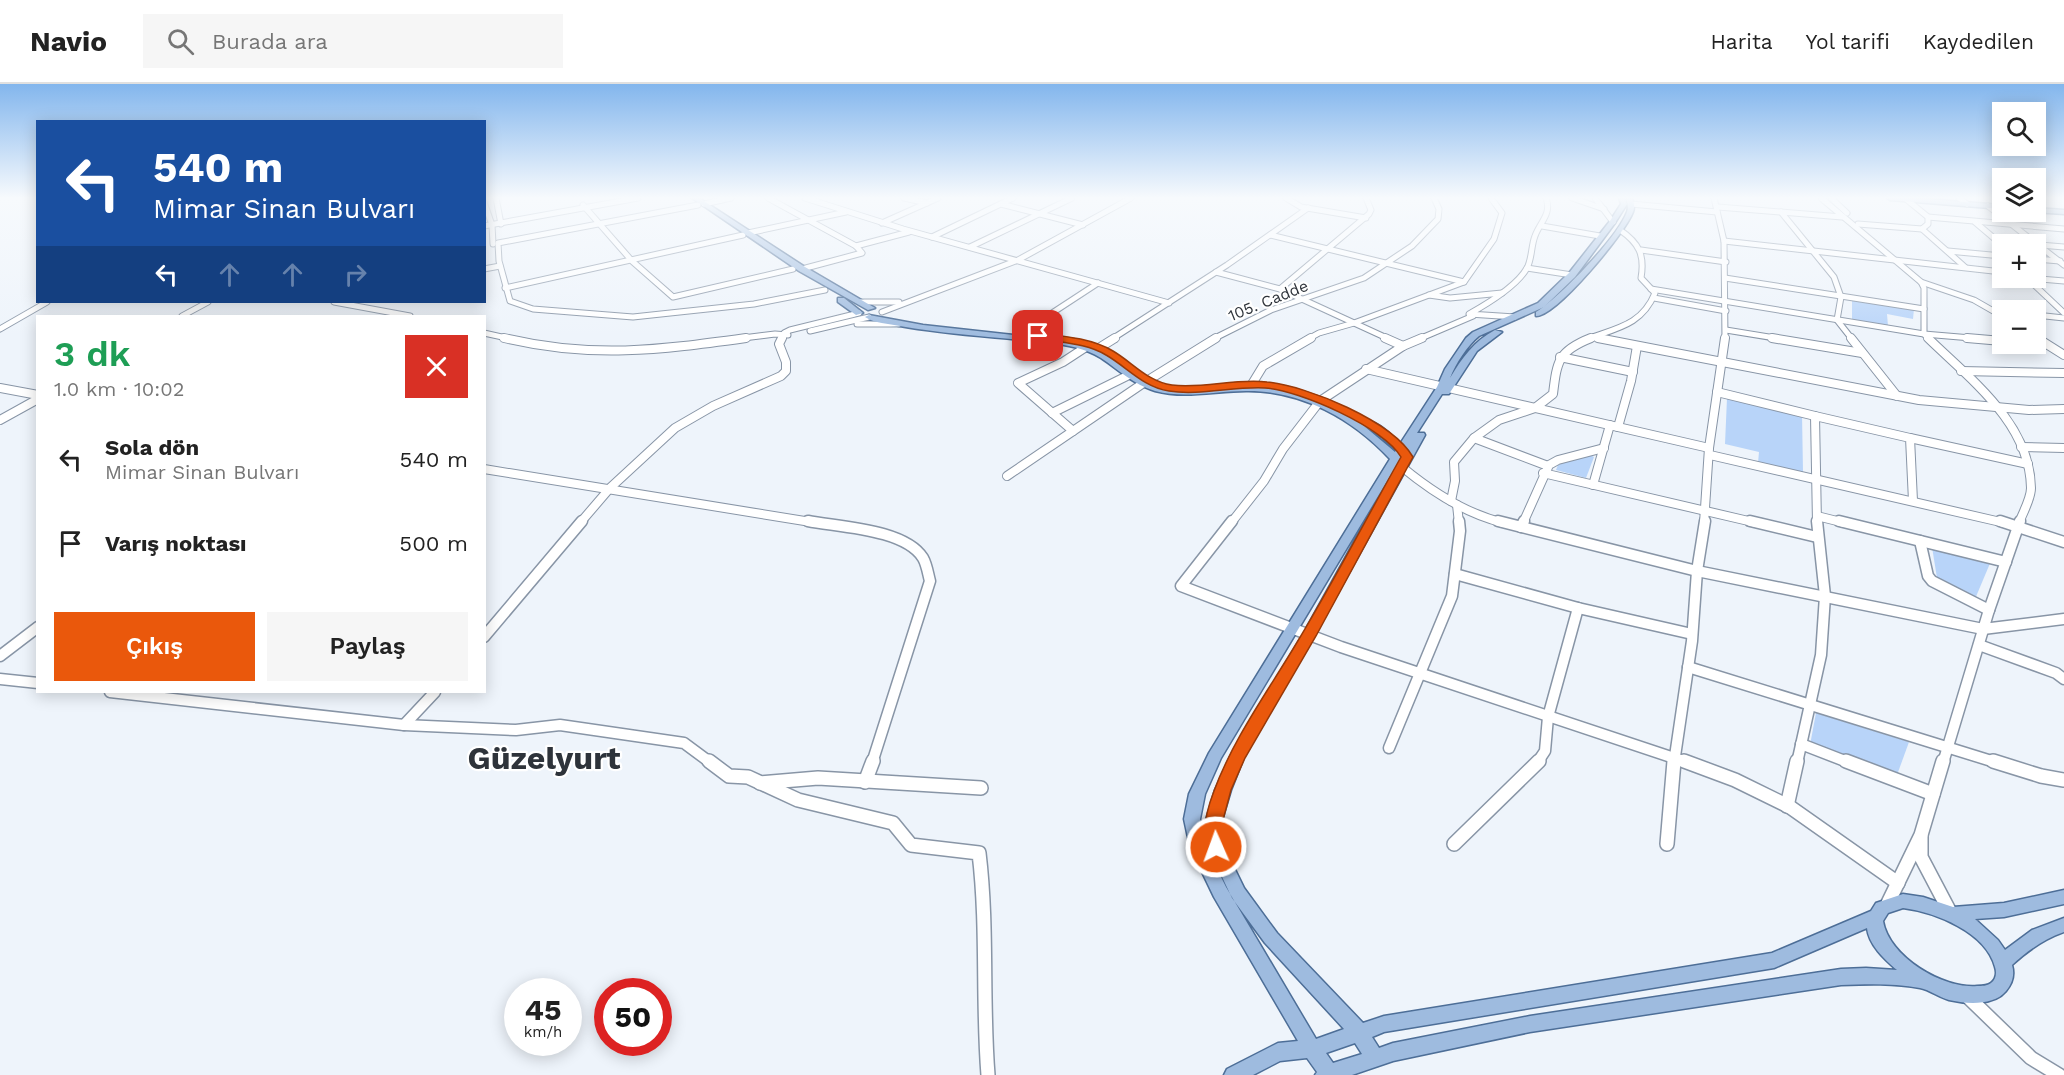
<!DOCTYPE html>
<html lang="tr">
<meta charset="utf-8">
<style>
:root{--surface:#fff;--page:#f6f6f6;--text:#222;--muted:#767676;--line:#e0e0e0;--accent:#ea580c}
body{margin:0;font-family:"Work Sans",sans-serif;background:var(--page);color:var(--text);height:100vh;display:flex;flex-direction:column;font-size:22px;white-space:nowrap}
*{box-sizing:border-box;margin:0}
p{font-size:20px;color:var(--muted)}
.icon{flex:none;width:33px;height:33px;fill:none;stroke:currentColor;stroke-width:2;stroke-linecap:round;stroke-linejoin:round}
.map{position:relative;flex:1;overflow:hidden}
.drawer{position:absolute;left:36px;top:231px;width:450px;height:378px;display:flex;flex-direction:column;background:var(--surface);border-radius:0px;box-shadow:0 3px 15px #0003}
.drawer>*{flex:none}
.top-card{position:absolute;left:36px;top:36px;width:450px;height:183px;border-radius:0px;box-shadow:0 3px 15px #0003;background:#1a4fa0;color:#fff;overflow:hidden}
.buttons{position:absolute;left:1992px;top:18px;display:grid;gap:12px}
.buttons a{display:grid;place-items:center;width:54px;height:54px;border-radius:0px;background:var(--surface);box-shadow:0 3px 15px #0003;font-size:30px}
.speed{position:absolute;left:504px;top:894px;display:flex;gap:12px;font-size:30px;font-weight:700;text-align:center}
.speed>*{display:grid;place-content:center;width:78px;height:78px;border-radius:50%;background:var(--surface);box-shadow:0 3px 15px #0003;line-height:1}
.speed small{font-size:15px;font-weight:400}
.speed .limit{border:9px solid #d22;background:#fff;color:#111}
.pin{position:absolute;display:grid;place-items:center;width:51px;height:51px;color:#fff;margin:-26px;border-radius:12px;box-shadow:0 3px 9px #0006}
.me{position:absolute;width:66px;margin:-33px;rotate:358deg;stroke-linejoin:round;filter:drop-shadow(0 0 4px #0008)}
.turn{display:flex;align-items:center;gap:21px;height:126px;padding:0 18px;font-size:27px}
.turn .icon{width:78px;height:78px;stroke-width:2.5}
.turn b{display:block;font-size:42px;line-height:51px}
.lanes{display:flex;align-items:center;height:57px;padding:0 18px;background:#0003;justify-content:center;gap:30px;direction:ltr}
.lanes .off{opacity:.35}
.round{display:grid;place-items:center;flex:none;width:63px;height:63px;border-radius:0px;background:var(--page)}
.summary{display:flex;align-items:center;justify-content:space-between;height:102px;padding:0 18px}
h1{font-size:36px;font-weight:600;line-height:45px;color:#1e9e55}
.action{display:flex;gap:12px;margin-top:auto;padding:12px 18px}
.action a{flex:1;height:69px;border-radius:0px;background:var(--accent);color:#fff;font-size:24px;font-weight:600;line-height:69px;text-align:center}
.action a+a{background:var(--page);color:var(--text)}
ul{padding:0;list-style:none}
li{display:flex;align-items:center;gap:18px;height:84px;padding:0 18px}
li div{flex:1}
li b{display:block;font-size:22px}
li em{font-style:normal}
header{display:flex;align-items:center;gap:36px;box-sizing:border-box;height:84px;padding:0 30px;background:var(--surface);border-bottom:2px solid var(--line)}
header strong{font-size:28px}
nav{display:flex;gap:33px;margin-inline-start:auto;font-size:21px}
.search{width:420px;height:54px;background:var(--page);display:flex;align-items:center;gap:15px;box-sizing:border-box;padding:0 21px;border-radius:0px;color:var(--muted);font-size:22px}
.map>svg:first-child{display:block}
.green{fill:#b8d4f9}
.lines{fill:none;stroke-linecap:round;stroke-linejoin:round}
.minor-far3-casing{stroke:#8895a6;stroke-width:7}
.minor-far2-casing{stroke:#8895a6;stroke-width:10}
.minor-far1-casing{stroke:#8895a6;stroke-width:13}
.minor-casing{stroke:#8895a6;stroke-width:16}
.major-casing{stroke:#4d6e97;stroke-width:3}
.minor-far3{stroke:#fff;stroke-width:5}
.minor-far2{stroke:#fff;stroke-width:8}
.minor-far1{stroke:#fff;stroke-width:10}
.minor{stroke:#fff;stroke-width:13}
.major{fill:#9ebbdf;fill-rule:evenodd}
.route{fill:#ea580c;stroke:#983908;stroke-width:1.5}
.labels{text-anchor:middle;stroke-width:4.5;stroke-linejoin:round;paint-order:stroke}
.far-street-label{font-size:16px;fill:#2e333a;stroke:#fff}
.near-district-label{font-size:32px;font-weight:bold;fill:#2e333a;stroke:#fff}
</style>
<header>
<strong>Navio</strong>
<div class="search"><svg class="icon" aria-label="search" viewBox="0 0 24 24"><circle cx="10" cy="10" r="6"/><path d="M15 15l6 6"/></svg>Burada ara</div>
<nav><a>Harita</a><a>Yol tarifi</a><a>Kaydedilen</a></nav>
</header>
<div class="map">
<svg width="2064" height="991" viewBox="0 0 2064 991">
<rect width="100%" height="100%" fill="#eef4fb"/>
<g class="green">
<polygon points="1852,216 1914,225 1913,235 1887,230 1888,242 1852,236"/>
<polygon points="1727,314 1802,330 1803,388 1758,379 1759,368 1725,360"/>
<polygon points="1588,370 1594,373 1586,394 1556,386 1558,381"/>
<polygon points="1932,463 1991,477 1975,515 1937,494"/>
<polygon points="1816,629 1909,658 1897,691 1810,661"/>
</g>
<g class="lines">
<g class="minor-far3-casing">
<g id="minor-far3">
<polyline points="496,114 501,140"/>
<polyline points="768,114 856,162 862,169 802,185"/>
<polyline points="805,114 903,145 1169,219"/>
<polyline points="904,114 927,119"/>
<polyline points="1286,114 1301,123 1366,134"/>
<polyline points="1572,114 1604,125"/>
<polyline points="1595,114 1613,138"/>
<polyline points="1714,114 1724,157 1725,255"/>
<polyline points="1821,114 1921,198 1924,204 1924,250 1929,255"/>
<polyline points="1831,114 1847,129"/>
<polyline points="1959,114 1967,120"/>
<polyline points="484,118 492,141 493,160"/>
<polyline points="704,120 731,114"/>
<polyline points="1001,120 1083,141"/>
<polyline points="1631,120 1717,128"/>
<polyline points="583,121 632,177 673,213 793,185"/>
<polyline points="698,121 498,159 499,177 510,217 533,225 633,233 754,220 825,206"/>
<polyline points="1988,122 2064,181"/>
<polyline points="1718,123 1842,133"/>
<polyline points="1781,128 1834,193 1841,213 1837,236 1852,255"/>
<polyline points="1928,133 2064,145"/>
<polyline points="1975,138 2002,161"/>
<polyline points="882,139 938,114"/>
<polyline points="1858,140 1922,145 1928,140 1928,133 1906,115"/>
<polyline points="484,142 638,114"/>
<polyline points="1542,142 1600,152"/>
<polyline points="1922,145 1965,183"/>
<polyline points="748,149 846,128"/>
<polyline points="1270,151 1464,198"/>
<polyline points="932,153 1013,114"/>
<polyline points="1724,157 2002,188"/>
<polyline points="2040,161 2064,163"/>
<polyline points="856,162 909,148"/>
<polyline points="970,163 1072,114"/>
<polyline points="1641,166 1726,178"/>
<polyline points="1948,167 2002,172"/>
<polyline points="2036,175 2060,177"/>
<polyline points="1527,184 1572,191"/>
<polyline points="484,185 500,182"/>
<polyline points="1216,188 1280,205 1389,255"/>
<polyline points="1725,194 1924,225"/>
<polyline points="2027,194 2064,229"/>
<polyline points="2030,194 2064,197"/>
<polyline points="1921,198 1974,216 2002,232"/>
<polyline points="505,204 743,151"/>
<polyline points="1280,205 1369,130 1371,126 1366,114"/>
<polyline points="1651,205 1924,250 1983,255"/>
<polyline points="1429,211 1450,214 1502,209"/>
<polyline points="1654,214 1726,227"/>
<polyline points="334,218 410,232"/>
<polyline points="860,218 899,218"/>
<polyline points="882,228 1018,176 1131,114"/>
<polyline points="2036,231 2064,234"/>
<polyline points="182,232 208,218"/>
<path d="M1515 233 1469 230C1487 220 1517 202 1527 184 1532 175 1531 162 1535 152 1540 138 1552 130 1546 114"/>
<polyline points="857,240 899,240"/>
<polyline points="0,245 47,218"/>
<polyline points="1726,246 1781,255"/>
<polyline points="810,247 869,233"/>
<polyline points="484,249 511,255"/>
<polyline points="1020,250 1098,199"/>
<polyline points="1594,253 1606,255"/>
<polyline points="2036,253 2040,255"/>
<polyline points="735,255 775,250 788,251"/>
<polyline points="781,255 784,249 790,246 859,229"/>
<polyline points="1112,255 1227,181 1308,124"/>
<polyline points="1213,255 1271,226 1364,194 1412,162 1438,135 1439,125 1434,114"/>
<polyline points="1308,255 1319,249 1354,239 1464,198 1494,155 1502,129 1491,114"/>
<polyline points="1419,255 1473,232"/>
<path d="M1587 255C1617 244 1642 241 1655 209L1641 194C1645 171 1639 159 1620 146"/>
</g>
</g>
<g class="minor-far2-casing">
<g id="minor-far2">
<path d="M504 254C592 275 659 266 746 254"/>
<polyline points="1385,254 1403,262"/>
<polyline points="1598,254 1919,316 2029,326 2064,325"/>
<polyline points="1772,254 1862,269"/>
<polyline points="1851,254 1897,312"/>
<path d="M1928 254C1970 295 2030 339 2031 404 2031 415 2023 428 2019 439"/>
<polyline points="1967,254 2002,257"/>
<polyline points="2037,254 2064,271"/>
<polyline points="1099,264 1115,254"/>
<polyline points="1560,273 1633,288"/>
<polyline points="1366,285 1709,364"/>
<polyline points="1961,287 2064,289"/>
<polyline points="1252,300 1263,282 1311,254"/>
<polyline points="0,304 38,311"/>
<polyline points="1717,308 1815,332"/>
<polyline points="1052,329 1129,291"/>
<polyline points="0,336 38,315"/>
<polyline points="1618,343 1631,297 1637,262"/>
<polyline points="1073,347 1018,299 1063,278 1086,263"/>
<polyline points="1910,354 2028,380"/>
<polyline points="2021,363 2064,364"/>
<polyline points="1710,371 2005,439"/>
<path d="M1548 382 1474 354 1499 336 1535 324 1553 310C1557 277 1558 267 1591 254"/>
<path d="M1402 383C1431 407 1466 430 1504 439"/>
<polyline points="484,385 817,439"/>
<polyline points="1543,389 1757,439"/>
<polyline points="1007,392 1142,300 1216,254"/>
<polyline points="1593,401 1610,341"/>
<polyline points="1451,417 1455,397 1454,378 1474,354"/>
<polyline points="1457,421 1459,439"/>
<polyline points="1817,432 1845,439"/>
<polyline points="580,439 610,404 675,344 713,322 781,292 786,287 786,278 779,260 782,254"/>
<polyline points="1231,439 1264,397 1283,365 1320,317 1403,262 1422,254"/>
<polyline points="1523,439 1549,381 1558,376 1604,364"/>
<polyline points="1704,439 1709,364 1725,254"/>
<polyline points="1817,439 1815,332 1910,354 1913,417"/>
</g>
</g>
<g class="minor-far1-casing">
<g id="minor-far1">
<path d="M808 437C839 443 905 445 923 474 927 481 928 490 930 497L872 679"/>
<polyline points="1232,437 1181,502 1341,563 1689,679"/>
<polyline points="1498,437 1697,487 1983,545 2064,535"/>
<polyline points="1750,437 1817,453"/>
<polyline points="1839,437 2006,478"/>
<polyline points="2000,437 2064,458"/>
<polyline points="1521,443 1524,437"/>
<polyline points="1920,457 1928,492 1932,497 1989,526"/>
<polyline points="1455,490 1578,524 1692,550"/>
<polyline points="484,553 582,437"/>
<polyline points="1979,561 2056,589 2064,595"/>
<polyline points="0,572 38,543"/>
<polyline points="1688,583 1998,679"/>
<polyline points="0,595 38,599"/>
<polyline points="110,608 404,641 516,646 560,641 684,659 711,679"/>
<polyline points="404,641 435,608"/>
<polyline points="1801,660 1850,679"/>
<polyline points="1389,664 1452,512 1460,447 1459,437"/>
<polyline points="1537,679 1545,667 1548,633 1578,524"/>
<polyline points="1674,679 1692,557 1697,487 1705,437"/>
<polyline points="1797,679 1821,571 1825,512 1817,437"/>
<polyline points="1943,679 1989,526 2020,437"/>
</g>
</g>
<g class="minor-casing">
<g id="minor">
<path d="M709 677 729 692 748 693 798 716 893 739 911 761 979 769C988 843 982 917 988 991"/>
<polyline points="1684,677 1735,696 1790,723 1898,799"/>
<polyline points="1846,677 1933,710"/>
<polyline points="1993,677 2041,692 2064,696"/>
<polyline points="865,698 873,677"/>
<polyline points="760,699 818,694 981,704"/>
<polyline points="1787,722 1797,677"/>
<polyline points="1921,753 1921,773 1951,830"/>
<polyline points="1454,760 1539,677"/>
<polyline points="1667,760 1674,677"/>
<polyline points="1888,819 1921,751 1943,677"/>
<polyline points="1967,912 2031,974 2059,991"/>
</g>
</g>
<g class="major-casing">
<g id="major">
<polygon points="692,114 699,114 805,183 875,224 868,226 799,187"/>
<path d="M1619 114H1625L1627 120 1615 139 1575 193 1544 223 1479 252C1467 262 1456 279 1450 294 1462 274 1474 257 1495 246L1502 248 1477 267 1449 310H1442L1417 349H1424L1425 351 1314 552 1244 673 1231 706 1222 736 1224 763 1244 804 1277 849 1363 939 1384 932 1772 869 1871 827 1876 819 1903 810 1923 813 1953 823 2004 819 2064 806V820L2004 833 1975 835 1998 856 2005 866 2032 846 2064 834V848C2044 855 2027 867 2012 881 2015 891 2012 900 2006 907 1994 922 1966 920 1949 916 1939 913 1930 906 1920 904 1894 899 1866 900 1841 901L1530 948 1393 977 1352 991H1315L1317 988 1307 974 1280 977 1253 991H1224L1227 985 1278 959 1298 957 1214 813 1190 763 1184 735 1189 710 1209 669 1390 375C1353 335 1301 306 1246 307 1216 307 1185 315 1155 307 1134 301 1119 286 1101 274 1085 264 1067 261 1049 259 999 253 949 251 900 242 889 240 874 239 865 233L869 231 923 241 1076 258C1087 261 1097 264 1106 270 1125 281 1140 298 1162 303 1189 308 1217 302 1245 301 1286 300 1328 316 1361 340L1362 336C1375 335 1391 350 1400 360L1437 303 1445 285 1466 254 1473 248 1538 219 1569 189 1610 137 1621 120ZM1364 342 1382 353 1396 366 1395 368ZM1396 382 1302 552 1230 673 1215 706 1206 736 1208 763 1232 814 1265 859 1344 945 1316 955 1226 803 1206 763 1200 735 1205 710 1221 674ZM1903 824C1935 828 1986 848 1995 883 1997 889 1996 895 1991 899 1987 902 1982 902 1977 902 1943 905 1889 873 1883 837L1888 829ZM1867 844C1869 861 1884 875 1897 886L1866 884 1841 885 1530 932 1393 959 1379 964 1372 953 1384 948 1774 884ZM1355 959 1362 970 1333 979 1326 969Z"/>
<path d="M1626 114H1632C1634 119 1635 123 1633 128 1626 148 1556 233 1536 232V228C1560 213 1617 154 1627 128 1629 123 1627 119 1626 114Z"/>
<polygon points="1887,114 1914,114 2002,121 2002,125 1890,116"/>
<polygon points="2036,124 2064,126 2064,130 2034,128"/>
<polygon points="838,214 844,214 863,229 856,231 838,218"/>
</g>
</g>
<use href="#minor-far3" class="minor-far3"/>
<use href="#minor-far2" class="minor-far2"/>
<use href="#minor-far1" class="minor-far1"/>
<use href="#minor" class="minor"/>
<use href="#major" class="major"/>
</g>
<linearGradient id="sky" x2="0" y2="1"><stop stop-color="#83b6ed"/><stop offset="0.45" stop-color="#f7fafd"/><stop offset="1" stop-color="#f7fafd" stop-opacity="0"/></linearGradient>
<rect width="2064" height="253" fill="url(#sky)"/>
<path class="route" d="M1038 249C1063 252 1091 254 1113 267 1132 278 1148 298 1172 301 1203 305 1236 294 1267 298 1308 302 1392 337 1413 373L1316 552 1245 674 1231 706 1223 736 1225 763 1222 768 1216 770 1209 768C1200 750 1207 725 1214 707 1233 655 1268 607 1296 560 1333 499 1366 435 1401 373 1385 344 1299 306 1265 304 1235 302 1199 312 1169 307 1143 303 1127 283 1106 271 1085 258 1058 259 1035 254V250Z"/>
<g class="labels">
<g class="far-street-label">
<text transform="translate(1268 216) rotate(-22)" y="6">105. Cadde</text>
</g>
<g class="near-district-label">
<text x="544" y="685">Güzelyurt</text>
</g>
</g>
</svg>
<div class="buttons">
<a><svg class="icon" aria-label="search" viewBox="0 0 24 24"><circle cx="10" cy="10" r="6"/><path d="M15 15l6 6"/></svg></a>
<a><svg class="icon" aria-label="layers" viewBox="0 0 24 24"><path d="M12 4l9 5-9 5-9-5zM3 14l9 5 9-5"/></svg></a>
<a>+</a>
<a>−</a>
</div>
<div class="speed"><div>45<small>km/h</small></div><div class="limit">50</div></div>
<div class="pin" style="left:1038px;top:252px;background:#d93025"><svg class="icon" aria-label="arrive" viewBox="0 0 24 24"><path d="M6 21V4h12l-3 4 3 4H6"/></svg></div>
<svg class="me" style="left:1216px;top:763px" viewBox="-20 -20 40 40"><circle r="17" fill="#ea580c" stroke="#fff" stroke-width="3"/><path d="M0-11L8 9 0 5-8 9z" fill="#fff"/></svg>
<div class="top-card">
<div class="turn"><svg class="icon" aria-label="left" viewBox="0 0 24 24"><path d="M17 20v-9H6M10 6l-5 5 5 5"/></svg><div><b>540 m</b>Mimar Sinan Bulvarı</div></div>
<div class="lanes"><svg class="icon" aria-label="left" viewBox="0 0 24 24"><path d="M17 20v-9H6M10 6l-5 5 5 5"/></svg><svg class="icon off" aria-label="ahead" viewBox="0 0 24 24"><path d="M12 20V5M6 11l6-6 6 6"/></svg><svg class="icon off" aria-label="ahead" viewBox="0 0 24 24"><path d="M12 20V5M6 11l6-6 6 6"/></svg><svg class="icon off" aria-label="right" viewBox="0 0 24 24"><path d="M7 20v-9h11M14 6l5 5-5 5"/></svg></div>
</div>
<section class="drawer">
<div class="summary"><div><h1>3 dk</h1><p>1.0 km · 10:02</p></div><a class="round" style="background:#d93025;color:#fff"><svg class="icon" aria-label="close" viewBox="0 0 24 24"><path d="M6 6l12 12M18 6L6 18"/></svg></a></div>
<ul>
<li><svg class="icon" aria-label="left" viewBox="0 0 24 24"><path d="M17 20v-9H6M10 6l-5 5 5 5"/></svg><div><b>Sola dön</b><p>Mimar Sinan Bulvarı</p></div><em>540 m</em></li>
<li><svg class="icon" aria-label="arrive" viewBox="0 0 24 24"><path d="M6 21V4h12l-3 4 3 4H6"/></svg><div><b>Varış noktası</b></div><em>500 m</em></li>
</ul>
<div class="action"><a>Çıkış</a><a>Paylaş</a></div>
</section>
</div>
